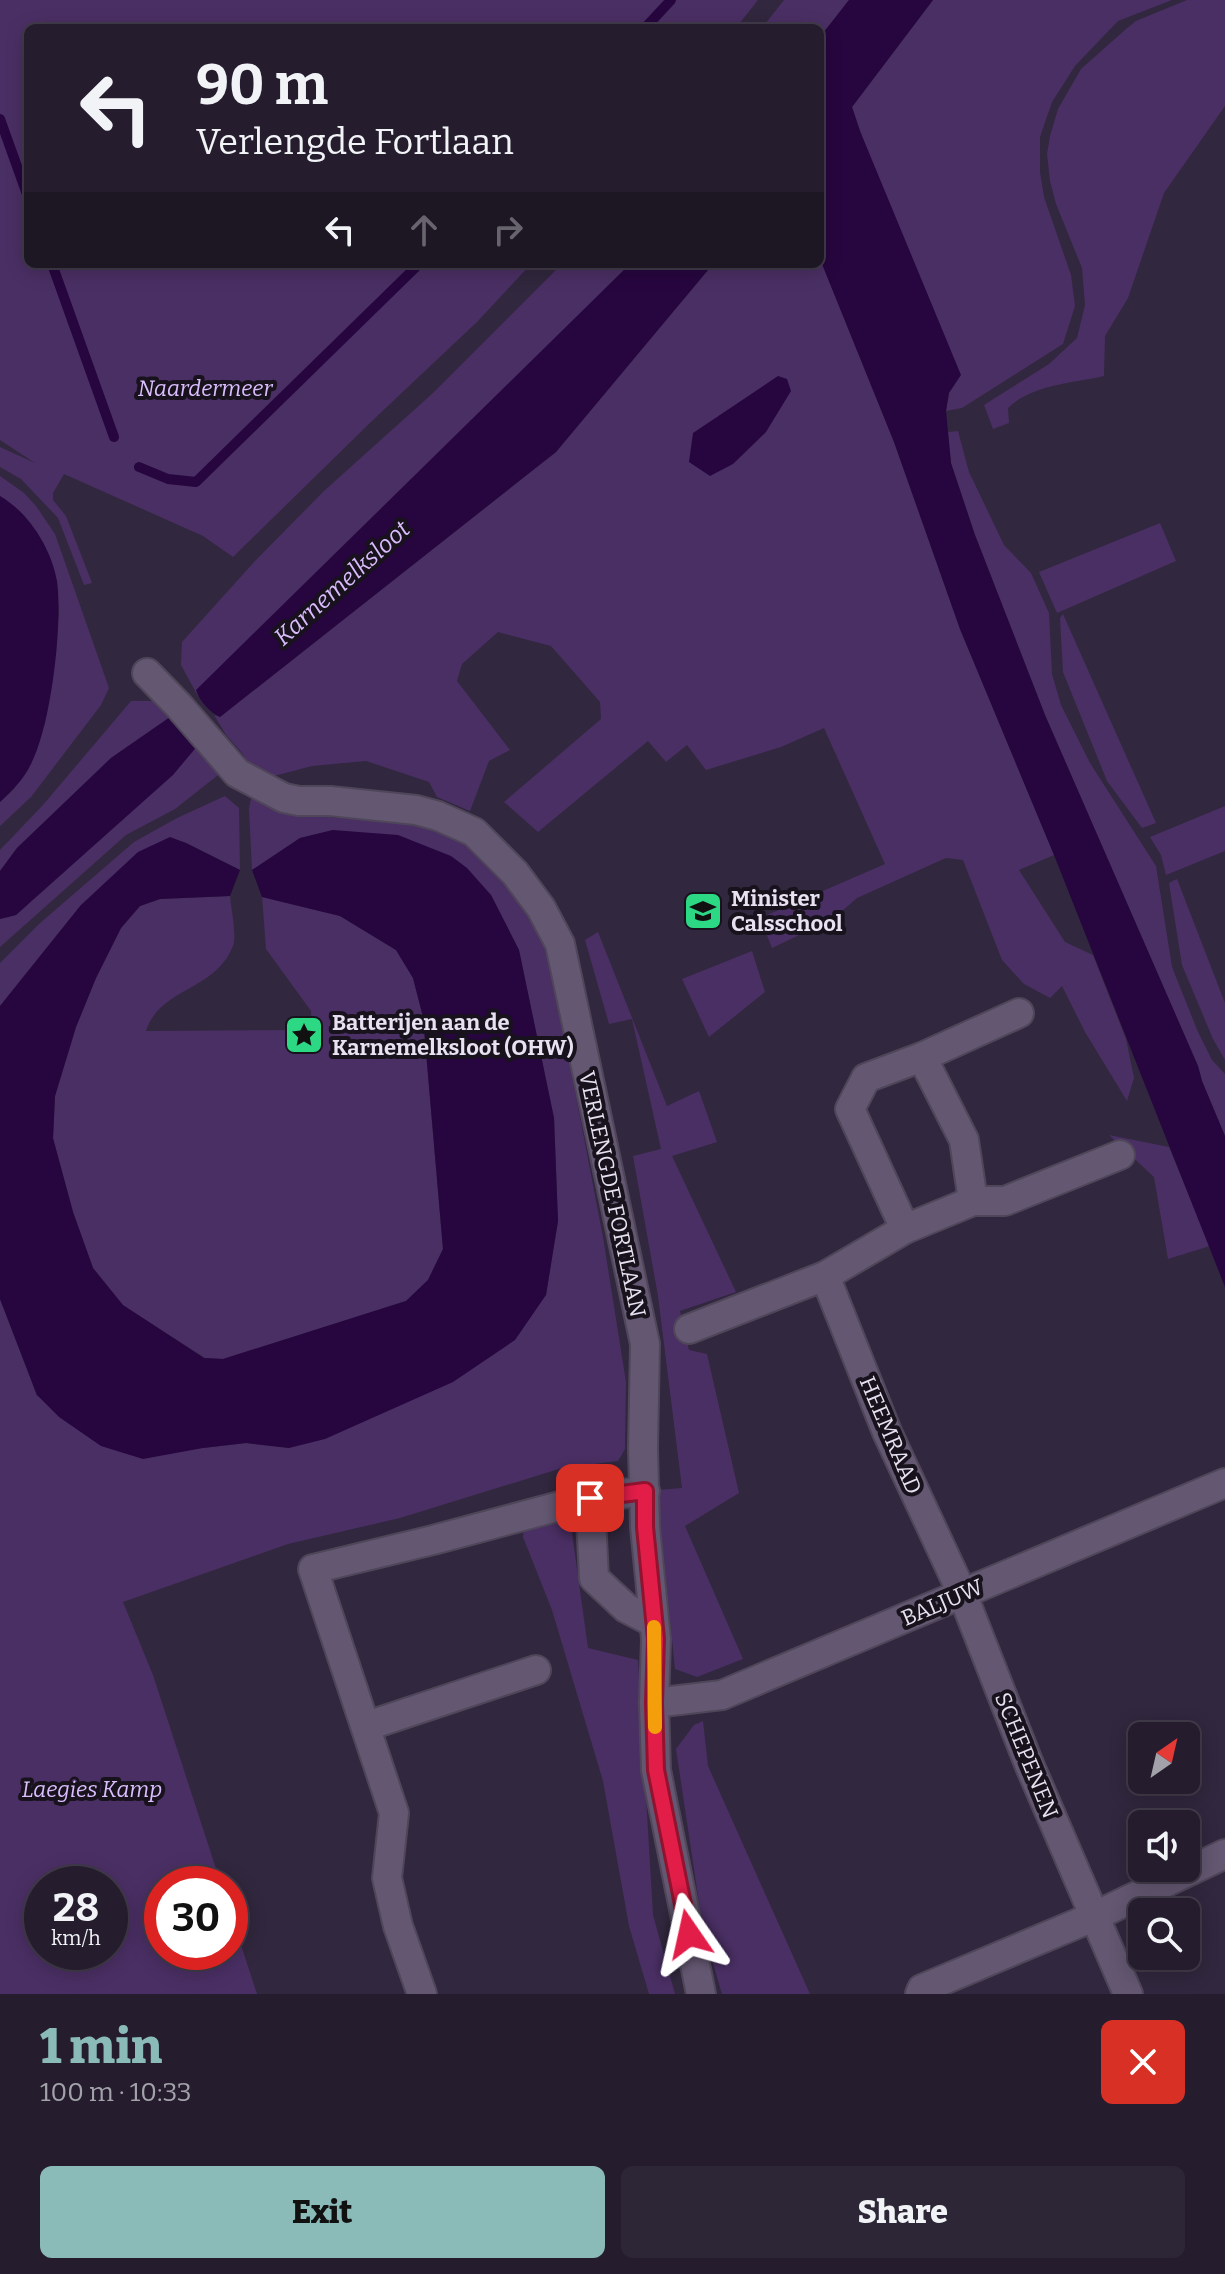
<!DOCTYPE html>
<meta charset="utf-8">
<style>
:root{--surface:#251d2e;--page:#2d2636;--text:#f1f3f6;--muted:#a3a2aa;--line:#423b4a;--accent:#8bbbb9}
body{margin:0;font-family:Bitter,serif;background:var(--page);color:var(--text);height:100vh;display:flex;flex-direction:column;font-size:30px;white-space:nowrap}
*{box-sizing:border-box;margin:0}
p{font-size:26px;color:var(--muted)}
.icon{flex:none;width:44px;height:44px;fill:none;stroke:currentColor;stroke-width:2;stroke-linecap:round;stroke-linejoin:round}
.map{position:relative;height:1994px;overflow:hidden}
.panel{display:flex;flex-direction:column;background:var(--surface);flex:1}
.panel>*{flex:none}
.banner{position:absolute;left:24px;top:24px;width:800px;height:244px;border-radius:12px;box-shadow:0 4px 20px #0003,0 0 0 2px var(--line);background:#251d2e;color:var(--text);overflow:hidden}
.needle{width:52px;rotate:34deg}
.fabs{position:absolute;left:1128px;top:1722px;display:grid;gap:16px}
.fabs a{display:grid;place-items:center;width:72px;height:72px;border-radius:12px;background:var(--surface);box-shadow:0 4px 20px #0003,0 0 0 2px var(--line);font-size:40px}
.speed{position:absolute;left:24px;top:1866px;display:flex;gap:16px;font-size:40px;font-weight:700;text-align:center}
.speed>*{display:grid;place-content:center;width:104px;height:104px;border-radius:50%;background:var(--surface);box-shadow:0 4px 20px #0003,0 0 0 2px var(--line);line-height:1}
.speed small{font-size:20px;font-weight:400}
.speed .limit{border:12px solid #d22;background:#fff;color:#111}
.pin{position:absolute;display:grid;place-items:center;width:68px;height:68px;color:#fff;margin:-34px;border-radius:16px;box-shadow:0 4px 12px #0006}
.me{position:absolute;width:88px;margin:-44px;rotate:349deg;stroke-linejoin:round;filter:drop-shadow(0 0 6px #0008)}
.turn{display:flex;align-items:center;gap:28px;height:168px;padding:0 40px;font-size:36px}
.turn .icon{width:104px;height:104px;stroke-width:2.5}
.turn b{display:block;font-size:56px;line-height:68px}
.lanes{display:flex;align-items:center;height:76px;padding:0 40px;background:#0003;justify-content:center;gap:40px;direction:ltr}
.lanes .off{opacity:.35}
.round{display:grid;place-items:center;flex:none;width:84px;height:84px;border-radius:12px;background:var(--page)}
.headline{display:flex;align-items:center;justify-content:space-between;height:136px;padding:0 40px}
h1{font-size:48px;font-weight:800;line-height:60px;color:var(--accent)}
.cta{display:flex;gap:16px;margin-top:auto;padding:16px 40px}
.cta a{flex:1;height:92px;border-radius:12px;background:var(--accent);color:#111;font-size:32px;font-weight:800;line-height:92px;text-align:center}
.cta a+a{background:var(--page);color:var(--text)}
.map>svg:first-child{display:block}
.green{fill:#4a2f64;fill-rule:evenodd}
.water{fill:#27063f}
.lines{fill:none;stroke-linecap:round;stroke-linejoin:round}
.stream{stroke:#27063f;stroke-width:10}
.street-casing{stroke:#4f4659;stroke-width:32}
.street{stroke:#635771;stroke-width:28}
.route-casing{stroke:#92132f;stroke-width:20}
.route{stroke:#e11d48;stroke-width:14}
.slow{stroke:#f59e0b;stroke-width:14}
.labels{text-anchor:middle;stroke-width:8;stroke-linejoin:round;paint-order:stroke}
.park-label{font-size:22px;font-style:italic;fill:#dbbefe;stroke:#17121c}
.poi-label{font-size:22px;font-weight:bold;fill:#e8e1f1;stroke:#17121c;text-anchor:start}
.street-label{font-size:22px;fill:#e8e1f1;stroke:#17121c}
.water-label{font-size:24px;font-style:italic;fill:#d9bbfb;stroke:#17121c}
</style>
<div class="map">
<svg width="1225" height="1994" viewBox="0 0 1225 1994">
<rect width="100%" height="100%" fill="#31273e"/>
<g class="green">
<polygon points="0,0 758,0 736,28 28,28 28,264 531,264 477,322 373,420 233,557 203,536 64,474 53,493 53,500 66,516 92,583 84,585 58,518 21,479 0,467 0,447 35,463 0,440"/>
<polygon points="784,0 849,0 820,37 820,28 762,28"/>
<polygon points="933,0 1172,0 1118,21 1075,66 1052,102 1040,137 1040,172 1044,197 1071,275 1075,306 1063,344 962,408 946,411 949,393 852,107"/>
<path d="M1187 0H1225V106L1164 193 1128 298 1105 336 1104 376C1073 383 1031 385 1008 408L1009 423 993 429 984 405 1049 364 1077 338 1085 305 1082 268 1056 204 1050 181 1047 154 1050 136 1058 109 1081 69 1126 29 1136 21Z"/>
<polygon points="820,259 894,442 960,629 1054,855 1019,870 1065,942 1093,955 1126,1039 1134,1078 1127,1101 1085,1032 1062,986 1050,998 1024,984 1002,960 963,860 946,858 857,898 833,919 772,948 760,918 885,864 824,728 781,747 706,770 687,745 666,762 648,741 538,832 504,802 601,719 600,702 551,646 498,632 462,664 457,681 510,750 489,761 470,811 437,797 429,782 366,761 312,766 270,777 254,772 242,753 226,735 214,715 220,717 556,452 713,264 820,264"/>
<polygon points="562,264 630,264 198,696 181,665 182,642 255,561 324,491 433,393"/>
<polygon points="958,431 969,472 1004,545 1031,573 1049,613 1052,674 1061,705 1090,763 1156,866 1172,967 1198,1032 1212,1060 1225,1074 1225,1136 1202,1081 1198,1066 1045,715 975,535 951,463 948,432"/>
<polygon points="0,476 24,493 36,506 55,534 109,688 101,705 31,797 0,826 0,802 14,789 45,724 59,612 56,580 38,534 24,515 0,496"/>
<polygon points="1160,523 1176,561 1057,613 1039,572"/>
<polygon points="1063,614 1156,823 1142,828 1107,781 1063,672 1060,618"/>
<polygon points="131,701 156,701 173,715 111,758 17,848 0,871 0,850 43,805"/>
<polygon points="199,744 222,772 175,809 126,835 0,947 0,919 16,915"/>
<path d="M252 793 285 809 335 818 411 820 456 840 474 850 503 879 547 945 603 1237 626 1382 625 1449 618 1461 562 1468 400 1518 288 1544 123 1602 153 1675 221 1884H162V1952H230V1911L257 1994H0V1299L37 1396 203 1448 246 1443 289 1448 546 1295 558 1221 554 1118 519 950 491 895 333 830 300 838 252 870 249 809ZM42 1884H110V1952H42Z"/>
<polygon points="225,796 239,808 240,870 186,843 170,838 81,905 0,1006 0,963 39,924 134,842 177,818"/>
<polygon points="1225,806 1225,851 1166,875 1161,855 1150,837"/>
<polygon points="1177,879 1225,1003 1225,1060 1213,1039 1182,965 1169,883"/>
<path d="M230 896C231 908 237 936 233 946 216 991 160 987 146 1031L312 1030 311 1011 266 949 262 897 340 916 396 950 413 978 423 1017 443 1249 428 1280 406 1301 223 1359 205 1358 122 1305 93 1268 73 1212 53 1139 55 1096 76 1027 96 978 121 928 140 906 160 899Z"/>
<polygon points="598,932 667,1106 699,1091 717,1142 672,1156 736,1292 680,1311 689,1350 707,1354 739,1493 685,1526 743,1659 697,1677 675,1669 657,1490 682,1488 658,1296 633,1156 661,1149 632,1019 609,1024 585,940"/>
<polygon points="752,951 765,992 709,1037 682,979"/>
<polygon points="1109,1135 1169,1147 1210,1246 1168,1259 1154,1177"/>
<polygon points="568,1504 588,1648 638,1660 653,1915 675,1994 649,1994 629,1926 603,1781 552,1610 523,1537 525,1513"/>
<polygon points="703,1721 708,1766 810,1994 722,1994 703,1929 676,1749 694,1725"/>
</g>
<g class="water">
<polygon points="849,0 933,0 852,107 860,131 961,375 949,393 946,411 951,463 975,535 1045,715 1198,1066 1202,1081 1225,1136 1225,1287 1054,855 960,629 894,442 820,259 820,37"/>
<path d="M630 264H713L556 452 220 717C210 713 199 700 196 690Z"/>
<polygon points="778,376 787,379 791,391 766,432 733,464 710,476 689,462 693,433"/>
<path d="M0 496C29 513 51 548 57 581 63 624 51 726 31 764 24 779 12 791 0 802Z"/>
<polygon points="173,715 199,744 173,775 16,915 0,919 0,871 17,848 111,758"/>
<polygon points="333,830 398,835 451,856 467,868 491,895 519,950 554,1118 558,1221 546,1295 515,1340 453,1382 325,1439 289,1448 246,1443 203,1448 143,1459 101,1446 59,1417 37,1395 0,1299 0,1006 81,905 138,852 170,837 186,843 240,870 230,896 160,899 140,906 121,928 96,978 76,1027 55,1096 53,1138 73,1212 93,1268 123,1305 204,1358 223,1359 406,1301 428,1280 443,1249 423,1017 413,978 396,950 340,916 262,897 252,870 300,838"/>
</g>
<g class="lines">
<g class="stream">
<polyline points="645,28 671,0"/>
<polyline points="0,119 28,197"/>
<polyline points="52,264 114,437"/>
<polyline points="139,467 168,479 196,482 419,264"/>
</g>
<g class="street-casing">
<g id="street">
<polyline points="147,673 179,706 237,773 284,798 299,801 330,801 416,810 438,816 474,832 515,873 541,908 560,944 645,1344 643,1448 645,1527 656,1639 654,1703 656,1770 701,1994"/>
<polyline points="922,1057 964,1140 973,1201"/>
<polyline points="905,1229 850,1109 866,1078 922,1057 1019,1013"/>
<polyline points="825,1276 887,1432 962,1593 1029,1764 1128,1994"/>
<polyline points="689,1329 825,1276 905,1229 973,1201 1005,1201 1120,1155"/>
<polyline points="645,1491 590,1498 594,1578 626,1608 653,1622"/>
<polyline points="654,1703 722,1695 1225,1483"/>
<polyline points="367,1726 536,1670"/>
<polyline points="422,1994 398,1926 387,1878 394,1813 313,1569 433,1540 590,1498"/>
<polyline points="920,1994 922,1989 1093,1917 1225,1854"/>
</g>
</g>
<use href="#street" class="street"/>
</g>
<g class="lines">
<g class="route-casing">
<polyline id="route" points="590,1498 645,1491 645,1527 656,1639 654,1703 656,1770 689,1934"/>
</g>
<use href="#route" class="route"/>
<polyline class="slow" points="654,1627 655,1727"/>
</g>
<defs>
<g id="school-square" transform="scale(2)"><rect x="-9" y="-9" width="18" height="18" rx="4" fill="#2dd884" stroke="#17121c"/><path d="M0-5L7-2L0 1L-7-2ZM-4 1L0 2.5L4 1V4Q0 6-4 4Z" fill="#111"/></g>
<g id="sight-square" transform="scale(2)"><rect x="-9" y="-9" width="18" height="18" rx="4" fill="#2dd884" stroke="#17121c"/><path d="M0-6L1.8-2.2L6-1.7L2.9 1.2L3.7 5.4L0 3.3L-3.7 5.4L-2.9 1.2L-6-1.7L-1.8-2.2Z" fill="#111"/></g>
</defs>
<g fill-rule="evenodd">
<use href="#school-square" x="703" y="911"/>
<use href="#sight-square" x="304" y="1035"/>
</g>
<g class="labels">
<g class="park-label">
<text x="205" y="396">Naardermeer</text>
<text x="92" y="1797">Laegies Kamp</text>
</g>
<g class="poi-label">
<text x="731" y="906">Minister<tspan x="731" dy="25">Calsschool</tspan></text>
<text x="332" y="1030">Batterijen aan de<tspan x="332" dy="25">Karnemelksloot (OHW)</tspan></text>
</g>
<g class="street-label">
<text transform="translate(613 1194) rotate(78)" y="8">VERLENGDE FORTLAAN</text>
<text transform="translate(891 1435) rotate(67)" y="8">HEEMRAAD</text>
<text transform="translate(942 1602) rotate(-23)" y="8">BALJUW</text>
<text transform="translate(1027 1755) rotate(68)" y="8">SCHEPENEN</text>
</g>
<g class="water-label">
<text transform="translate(342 583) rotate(-42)" y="8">Karnemelksloot</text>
</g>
</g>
</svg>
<div class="fabs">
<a><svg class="needle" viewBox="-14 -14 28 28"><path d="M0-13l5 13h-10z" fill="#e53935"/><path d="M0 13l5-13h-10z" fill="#a3a2aa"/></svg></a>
<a><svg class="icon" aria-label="sound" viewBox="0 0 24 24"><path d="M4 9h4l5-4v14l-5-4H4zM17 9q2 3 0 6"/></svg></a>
<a><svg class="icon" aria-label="search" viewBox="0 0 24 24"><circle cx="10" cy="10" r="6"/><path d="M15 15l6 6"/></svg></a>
</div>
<div class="speed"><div>28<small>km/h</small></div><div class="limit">30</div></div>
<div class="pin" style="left:590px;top:1498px;background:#d93025"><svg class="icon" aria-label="arrive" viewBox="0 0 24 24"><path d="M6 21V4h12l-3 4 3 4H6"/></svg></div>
<svg class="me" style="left:689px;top:1934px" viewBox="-20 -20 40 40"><path d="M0-17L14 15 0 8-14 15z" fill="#e11d48" stroke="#fff" stroke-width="4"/></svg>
<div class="banner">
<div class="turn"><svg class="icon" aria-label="left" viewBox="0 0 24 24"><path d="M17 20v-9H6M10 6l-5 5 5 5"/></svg><div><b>90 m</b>Verlengde Fortlaan</div></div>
<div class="lanes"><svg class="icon" aria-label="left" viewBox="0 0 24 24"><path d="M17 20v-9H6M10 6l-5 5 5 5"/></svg><svg class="icon off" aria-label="ahead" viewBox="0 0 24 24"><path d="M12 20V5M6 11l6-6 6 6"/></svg><svg class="icon off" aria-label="right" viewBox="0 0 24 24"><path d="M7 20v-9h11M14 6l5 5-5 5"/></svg></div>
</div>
</div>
<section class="panel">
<div class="headline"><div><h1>1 min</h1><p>100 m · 10:33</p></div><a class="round" style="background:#d93025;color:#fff"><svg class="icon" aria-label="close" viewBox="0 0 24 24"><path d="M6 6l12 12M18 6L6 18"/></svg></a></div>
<div class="cta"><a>Exit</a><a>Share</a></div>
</section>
